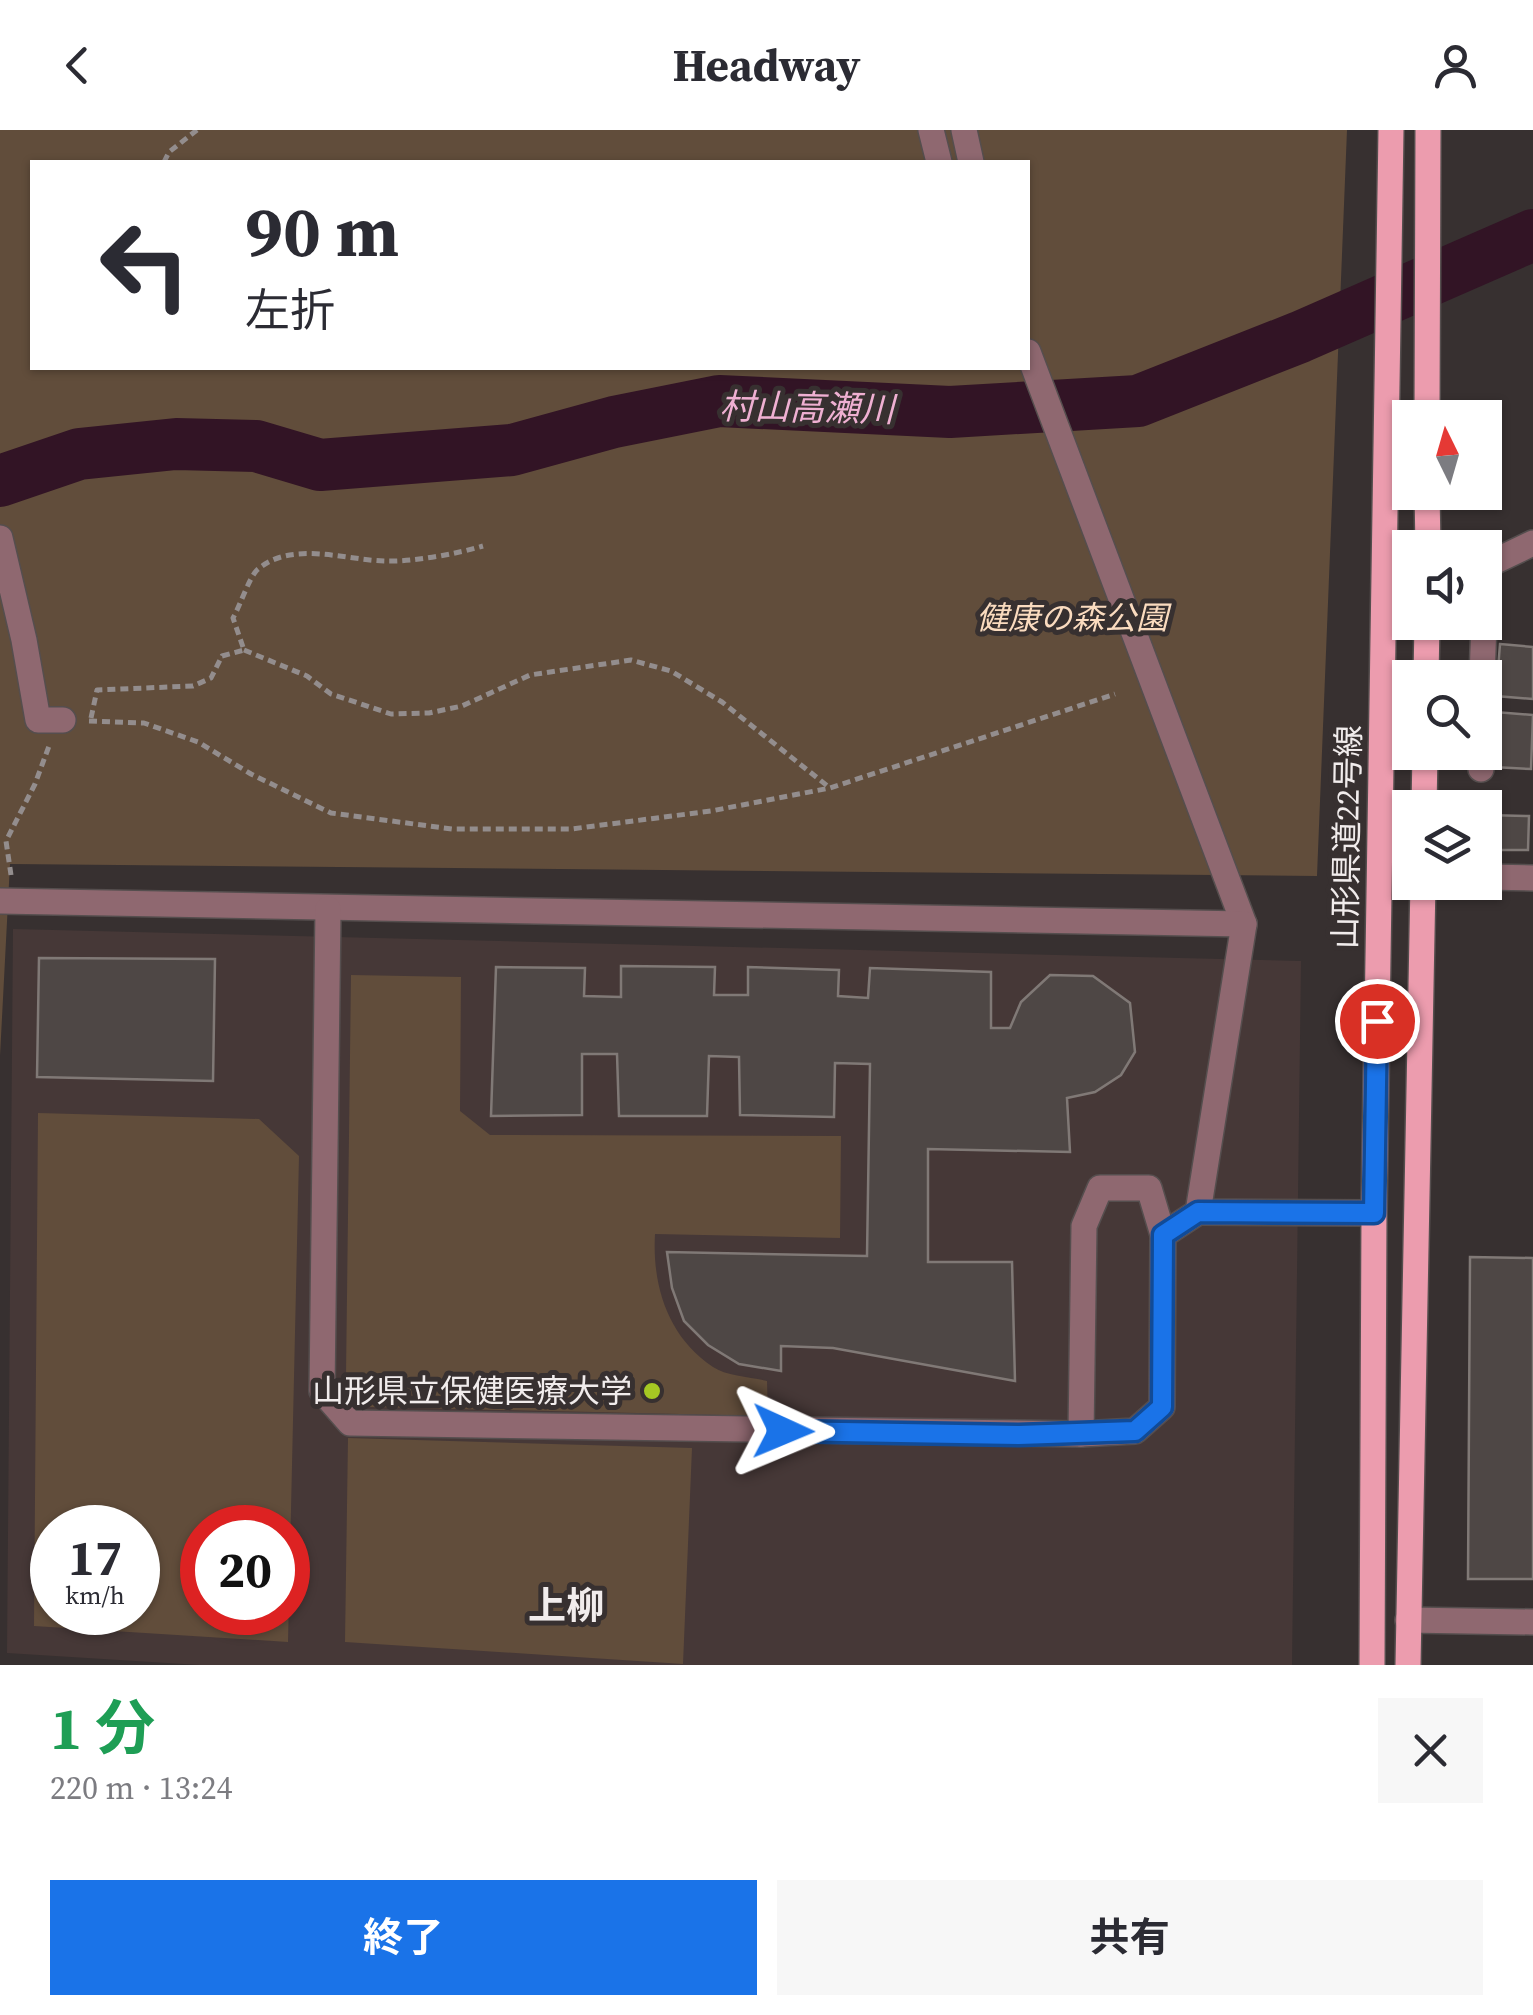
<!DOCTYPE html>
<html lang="ja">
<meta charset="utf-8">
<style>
:root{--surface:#fff;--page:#f7f7f7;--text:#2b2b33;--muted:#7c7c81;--accent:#1a73e8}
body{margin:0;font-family:"Source Serif 4","Noto Sans JP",serif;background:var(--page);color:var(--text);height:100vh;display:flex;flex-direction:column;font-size:38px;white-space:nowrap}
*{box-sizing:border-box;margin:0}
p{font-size:32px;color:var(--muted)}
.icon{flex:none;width:55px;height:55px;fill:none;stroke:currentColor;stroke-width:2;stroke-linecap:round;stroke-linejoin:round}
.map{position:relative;height:1535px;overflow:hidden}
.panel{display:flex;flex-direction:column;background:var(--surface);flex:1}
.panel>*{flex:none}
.banner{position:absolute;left:30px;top:30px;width:1000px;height:210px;border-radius:0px;box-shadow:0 2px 8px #0004;background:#fff;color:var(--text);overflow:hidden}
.needle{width:65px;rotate:355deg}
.controls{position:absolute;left:1392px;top:270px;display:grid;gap:20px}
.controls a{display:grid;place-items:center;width:110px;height:110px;border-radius:0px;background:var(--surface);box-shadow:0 2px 8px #0004;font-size:50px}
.speed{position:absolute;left:30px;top:1375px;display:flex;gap:20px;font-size:50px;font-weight:700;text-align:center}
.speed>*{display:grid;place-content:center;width:130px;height:130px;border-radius:50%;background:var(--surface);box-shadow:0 2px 8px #0004;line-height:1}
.speed small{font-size:25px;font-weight:400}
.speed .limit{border:15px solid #d22;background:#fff;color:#111}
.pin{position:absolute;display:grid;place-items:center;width:85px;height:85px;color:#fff;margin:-42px;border:5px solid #fff;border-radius:50%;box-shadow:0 2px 10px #0007}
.me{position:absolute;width:110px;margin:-55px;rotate:91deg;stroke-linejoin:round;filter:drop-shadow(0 0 8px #0008)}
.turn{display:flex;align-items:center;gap:35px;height:210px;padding:0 50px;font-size:45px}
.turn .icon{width:130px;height:130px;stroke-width:2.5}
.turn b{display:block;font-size:70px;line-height:85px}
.round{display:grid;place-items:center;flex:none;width:105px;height:105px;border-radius:0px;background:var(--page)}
.overview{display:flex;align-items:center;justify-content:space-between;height:170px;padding:0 50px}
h1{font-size:60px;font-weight:700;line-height:75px;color:#1e9e55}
.cta{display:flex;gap:20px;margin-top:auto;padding:20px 50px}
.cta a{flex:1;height:115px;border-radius:0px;background:var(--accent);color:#fff;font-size:40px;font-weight:700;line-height:115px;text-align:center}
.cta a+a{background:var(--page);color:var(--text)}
header{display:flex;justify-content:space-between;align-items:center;height:130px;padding:0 50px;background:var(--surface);font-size:45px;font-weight:700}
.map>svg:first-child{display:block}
.built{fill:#463837;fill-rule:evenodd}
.green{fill:#614d3b;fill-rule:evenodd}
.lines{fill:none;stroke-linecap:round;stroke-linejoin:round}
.river{stroke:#321425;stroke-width:52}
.building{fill:#4e4745;stroke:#807976;stroke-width:2.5}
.minor-casing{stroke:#554e4e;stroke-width:28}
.major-casing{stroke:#554e4e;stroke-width:28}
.path{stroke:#938d8d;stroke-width:5;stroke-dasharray:8 5;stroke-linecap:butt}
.minor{stroke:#8f6870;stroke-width:25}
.major{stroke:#ec9cae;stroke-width:25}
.route-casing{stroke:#114b97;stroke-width:25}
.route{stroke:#1a73e8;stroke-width:18}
.poi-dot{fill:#a5c823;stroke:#373030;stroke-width:4}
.labels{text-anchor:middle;stroke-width:10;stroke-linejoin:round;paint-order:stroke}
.park-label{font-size:32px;font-style:italic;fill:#fadbbf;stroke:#373030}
.street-label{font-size:32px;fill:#f1ecec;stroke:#373030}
.poi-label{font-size:32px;fill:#f1ecec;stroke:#373030;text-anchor:end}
.water-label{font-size:35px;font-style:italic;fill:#efb0d2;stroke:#373030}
.quarter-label{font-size:38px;font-weight:bold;fill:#f1ecec;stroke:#373030}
</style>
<header><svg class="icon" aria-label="back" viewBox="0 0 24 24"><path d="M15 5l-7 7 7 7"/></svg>Headway<svg class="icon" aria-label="person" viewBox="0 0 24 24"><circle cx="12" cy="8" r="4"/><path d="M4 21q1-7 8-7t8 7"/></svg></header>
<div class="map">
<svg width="1533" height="1535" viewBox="0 0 1533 1535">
<rect width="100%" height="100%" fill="#373030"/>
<path class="built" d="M13 799 1301 831 1292 1535H199L7 1523ZM52 1398H138V1482H52ZM202 1398H288V1482H202Z"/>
<g class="green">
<path d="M0 0H1347L1317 746 10 734 0 926ZM32 32H1028V238H32Z"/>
<path d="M351 845 461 847 460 981 490 1005 841 1006 840 1108 655 1104C652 1156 668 1207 713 1237 726 1246 751 1247 767 1251L768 1286 370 1277 346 1245Z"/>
<path d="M38 983 259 989 299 1026 288 1512 34 1496ZM52 1398H138V1482H52ZM202 1398H288V1482H202Z"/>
<polygon points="348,1308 692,1318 683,1534 345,1512"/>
</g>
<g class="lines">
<polyline class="river" points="0,351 79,324 176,314 256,316 320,335 512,320 614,292 719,271 950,282 1138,271 1300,207 1533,105"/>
</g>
<g class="building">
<polygon points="1500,514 1533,517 1533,569 1496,566"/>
<polygon points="1495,582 1533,585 1531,639 1493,637"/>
<polygon points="1485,685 1529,686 1528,720 1485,720"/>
<polygon points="39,828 215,829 213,951 37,947"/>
<polygon points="621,836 715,837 714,865 748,865 748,837 839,840 838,866 868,868 870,838 991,842 991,898 1010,898 1021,872 1050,845 1093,846 1130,873 1135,922 1121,945 1095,962 1067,968 1070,1022 928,1019 928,1132 1012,1132 1015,1251 833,1218 781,1216 781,1241 739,1234 708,1215 684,1191 672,1158 667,1122 867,1126 870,934 835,933 834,987 740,985 739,927 709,926 707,986 619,986 617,924 582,924 582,985 491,986 496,837 585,838 584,866 621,867"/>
<polygon points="1470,1127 1533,1128 1533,1449 1468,1449"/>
</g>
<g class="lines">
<g class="minor-casing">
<g id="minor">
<polyline points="931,0 939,32"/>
<polyline points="964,0 971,32"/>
<polyline points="1028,222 1244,794"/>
<polyline points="0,408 24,510 38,590 63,590"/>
<polyline points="1485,436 1533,413"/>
<polyline points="1485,478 1488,436"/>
<polyline points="1482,548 1484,492"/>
<polyline points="1481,639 1481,622"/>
<polyline points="1485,747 1533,748"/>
<polyline points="0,771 1244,794 1198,1082 1374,1083"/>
<polyline points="328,779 322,1261 350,1293 1081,1304 1135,1301 1162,1277 1163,1105 1198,1082"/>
<polyline points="1081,1304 1084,1096 1100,1058 1149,1058 1163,1105"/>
<polyline points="1408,1490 1533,1492"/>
</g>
</g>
<g class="major-casing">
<g id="major">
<polyline points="1427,288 1428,0"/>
<polyline points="1427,362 1428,418"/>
<polyline points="1426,548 1427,492"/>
<polyline points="1424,678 1425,622"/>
<polyline points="1372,1535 1374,1083 1391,0"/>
<polyline points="1408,1535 1423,752"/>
</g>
</g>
<g class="path">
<polyline points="164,32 169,22 197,0"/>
<polyline points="244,520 307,546 331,564 391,584 429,583 462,576 530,545 631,530 671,541 722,572 830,658"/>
<path d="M91 588 97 560 193 556 211 548 222 526 244 520 233 488C240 476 249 448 257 440 291 410 345 430 384 431 413 432 456 424 483 416"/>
<polyline points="89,591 144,593 198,612 251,644 331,683 452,699 571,699 711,681 830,658 1115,564"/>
<polyline points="11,745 6,711 35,654 49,616"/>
</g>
<use href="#minor" class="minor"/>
<use href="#major" class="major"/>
</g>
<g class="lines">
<g class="route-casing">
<polyline id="route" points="783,1301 1019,1305 1135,1301 1162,1277 1163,1105 1198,1082 1374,1083 1377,891"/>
</g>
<use href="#route" class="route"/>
</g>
<circle class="poi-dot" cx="652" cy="1261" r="10"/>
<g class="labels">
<g class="park-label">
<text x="1072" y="499">健康の森公園</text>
</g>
<g class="street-label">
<text transform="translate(1347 707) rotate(-89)" y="11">山形県道22号線</text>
</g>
<g class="poi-label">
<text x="632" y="1272">山形県立保健医療大学</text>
</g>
<g class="water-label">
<text transform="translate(807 278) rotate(1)" y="12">村山高瀬川</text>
</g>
<g class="quarter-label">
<text x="566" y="1489">上柳</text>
</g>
</g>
</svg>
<div class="controls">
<a><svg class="needle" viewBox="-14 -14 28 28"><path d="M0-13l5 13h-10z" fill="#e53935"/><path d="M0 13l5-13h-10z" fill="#7c7c81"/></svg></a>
<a><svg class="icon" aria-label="sound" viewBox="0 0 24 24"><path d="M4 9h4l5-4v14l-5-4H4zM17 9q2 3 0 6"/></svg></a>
<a><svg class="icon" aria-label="search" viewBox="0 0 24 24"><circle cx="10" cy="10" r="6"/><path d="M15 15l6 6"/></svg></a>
<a><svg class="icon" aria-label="layers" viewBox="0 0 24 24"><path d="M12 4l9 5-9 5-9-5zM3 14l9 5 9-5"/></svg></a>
</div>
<div class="speed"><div>17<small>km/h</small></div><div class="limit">20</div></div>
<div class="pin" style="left:1377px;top:891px;background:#d93025"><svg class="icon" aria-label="arrive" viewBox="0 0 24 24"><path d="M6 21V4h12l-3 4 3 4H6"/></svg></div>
<svg class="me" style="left:783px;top:1301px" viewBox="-20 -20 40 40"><path d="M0-17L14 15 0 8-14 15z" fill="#1a73e8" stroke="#fff" stroke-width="4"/></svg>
<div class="banner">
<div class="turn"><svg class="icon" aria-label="left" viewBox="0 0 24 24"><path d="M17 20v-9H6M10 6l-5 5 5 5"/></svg><div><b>90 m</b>左折</div></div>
</div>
</div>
<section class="panel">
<div class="overview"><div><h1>1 分</h1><p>220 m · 13:24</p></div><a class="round"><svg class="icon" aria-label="close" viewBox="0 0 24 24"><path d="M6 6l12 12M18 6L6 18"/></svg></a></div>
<div class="cta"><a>終了</a><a>共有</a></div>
</section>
